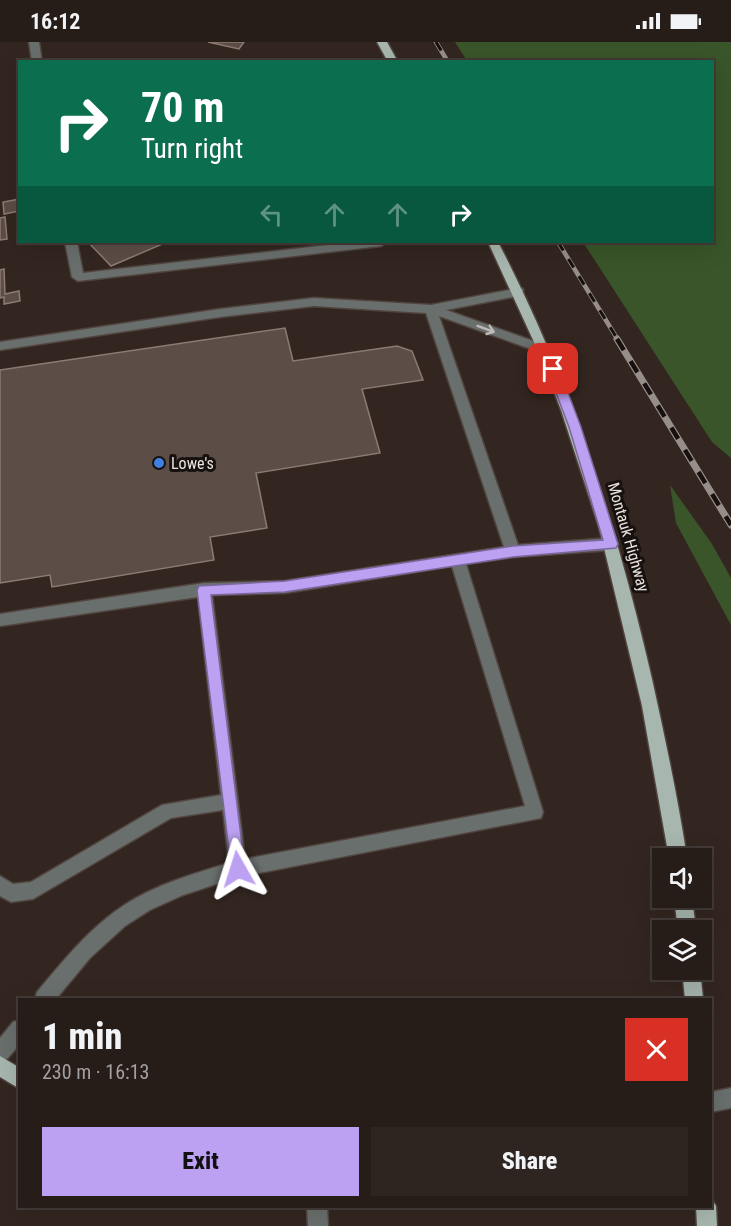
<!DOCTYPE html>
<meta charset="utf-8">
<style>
:root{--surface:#261c18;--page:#2e2521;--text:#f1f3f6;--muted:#a4a1a2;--line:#423a37;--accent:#bca0f2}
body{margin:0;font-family:"Roboto Condensed",sans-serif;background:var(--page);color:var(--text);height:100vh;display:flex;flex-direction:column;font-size:22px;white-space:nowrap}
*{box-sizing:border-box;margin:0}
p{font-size:20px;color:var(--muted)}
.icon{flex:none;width:33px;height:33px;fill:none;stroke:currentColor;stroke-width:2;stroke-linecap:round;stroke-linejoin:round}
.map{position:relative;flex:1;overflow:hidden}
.panel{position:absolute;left:18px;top:956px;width:694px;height:210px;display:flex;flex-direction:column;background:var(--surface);border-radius:0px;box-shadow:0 6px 24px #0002,0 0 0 2px var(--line)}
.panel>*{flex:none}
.guide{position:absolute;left:18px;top:18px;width:696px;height:183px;border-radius:0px;box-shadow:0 6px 24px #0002,0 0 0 2px var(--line);background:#0b6e4f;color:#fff;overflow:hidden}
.tools{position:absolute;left:652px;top:806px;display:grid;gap:12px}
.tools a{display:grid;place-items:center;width:60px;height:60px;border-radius:0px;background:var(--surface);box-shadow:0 6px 24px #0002,0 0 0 2px var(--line);font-size:30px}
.pin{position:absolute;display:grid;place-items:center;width:51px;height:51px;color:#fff;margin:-26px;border-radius:12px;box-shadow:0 3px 9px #0006}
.me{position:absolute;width:66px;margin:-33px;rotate:354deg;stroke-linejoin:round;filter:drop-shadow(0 0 4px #0008)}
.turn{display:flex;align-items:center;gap:21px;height:126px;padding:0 24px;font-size:27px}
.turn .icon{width:78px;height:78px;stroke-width:2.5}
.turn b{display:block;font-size:42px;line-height:51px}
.lanes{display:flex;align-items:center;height:57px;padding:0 24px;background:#0003;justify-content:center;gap:30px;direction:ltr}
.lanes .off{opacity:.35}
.round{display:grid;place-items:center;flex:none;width:63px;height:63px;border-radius:0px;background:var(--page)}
.overview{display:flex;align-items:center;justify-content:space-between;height:102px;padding:0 24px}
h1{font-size:36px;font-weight:800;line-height:45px}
.cta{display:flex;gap:12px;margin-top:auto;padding:12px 24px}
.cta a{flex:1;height:69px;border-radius:0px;background:var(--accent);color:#111;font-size:24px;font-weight:800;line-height:69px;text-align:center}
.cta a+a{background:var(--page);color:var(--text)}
.status{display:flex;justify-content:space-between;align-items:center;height:42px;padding:0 30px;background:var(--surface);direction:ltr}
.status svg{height:16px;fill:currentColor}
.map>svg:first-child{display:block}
.green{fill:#3a5529}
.building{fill:#5c4d46;stroke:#8b7b74;stroke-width:1.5}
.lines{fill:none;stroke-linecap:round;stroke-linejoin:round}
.minor-casing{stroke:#51443f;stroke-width:3}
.major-casing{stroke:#51443f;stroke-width:3}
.minor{fill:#696f6c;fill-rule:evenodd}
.major{fill:#a7b6ae;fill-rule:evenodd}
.rail-far1-casing{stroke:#988e89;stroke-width:4.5}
.rail-casing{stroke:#988e89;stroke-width:7}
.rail-far1{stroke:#16110e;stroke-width:3;stroke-dasharray:10;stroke-linecap:butt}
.rail{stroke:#16110e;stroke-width:4.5;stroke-dasharray:13;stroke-linecap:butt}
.oneway{stroke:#bebab7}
.route{fill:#bca0f2;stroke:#7a689d;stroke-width:1.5}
.shop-dot{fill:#3f7fe0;stroke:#16110e;stroke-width:2}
.labels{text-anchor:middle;stroke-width:6;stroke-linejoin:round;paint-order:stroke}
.poi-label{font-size:16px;fill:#ece3df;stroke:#16110e;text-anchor:start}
.street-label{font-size:16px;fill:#ece3df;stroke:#16110e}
</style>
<div class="status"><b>16:12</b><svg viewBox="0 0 49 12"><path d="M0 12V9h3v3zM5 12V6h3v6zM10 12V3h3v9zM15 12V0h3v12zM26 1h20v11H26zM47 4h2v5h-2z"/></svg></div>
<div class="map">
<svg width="731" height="1184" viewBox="0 0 731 1184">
<rect width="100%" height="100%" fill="#332620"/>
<g class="green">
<polygon points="455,0 731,0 731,416 712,400 583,200 712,200 712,20 467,19"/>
<polygon points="670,443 712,502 731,536 731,583 676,481"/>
</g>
<g class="building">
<polygon points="208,0 244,0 239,7"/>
<polygon points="20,157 20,169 4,172 3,160"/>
<polygon points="5,175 7,197 0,198 0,176"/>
<polygon points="92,200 167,200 111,224 89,201"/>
<polygon points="4,227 5,252 19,249 20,259 4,262 4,255 0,256 0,228"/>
<polygon points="285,286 293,319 397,304 412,309 423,338 362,347 380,411 256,431 267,486 210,495 214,518 52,545 50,533 0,541 0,328"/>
</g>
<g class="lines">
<g class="minor-casing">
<g id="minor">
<polygon points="29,0 39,0 42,20 32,20"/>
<polygon points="65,200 77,200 83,231 354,200 387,200 381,204 78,239 72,235"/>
<path d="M519 246 523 247V253L446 268 550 305 552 308 550 311H542L439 274 518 503 611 496 616 498 618 502 616 506 611 508 513 515 466 522 543 770 541 776 238 835 183 853 150 868 125 884 90 916 56 957H35L37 950C64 918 90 885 126 862 157 842 193 832 229 821L223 768 171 776 33 857 11 860 0 854V834L13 842 31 840 162 763 221 753 198 555 0 584V572L204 541 285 539 504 505 426 271 314 264 220 275 0 308V300L220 267 314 256 431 263ZM452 524 525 764 245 817 212 553 285 551Z"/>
<polygon points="20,978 20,1002 7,1017 0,1019 0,996 13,980"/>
<polygon points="731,1046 731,1066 711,1070 711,1050"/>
<polygon points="307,1164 327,1164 328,1184 308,1184"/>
</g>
</g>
<g class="major-casing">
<g id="major">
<polygon points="377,0 387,0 398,20 388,20"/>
<path d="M488 200H498C570 338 617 485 652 637 665 696 678 756 687 816H669L642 664 599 485 561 368 539 311Z"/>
<polygon points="674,855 692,855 696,888 678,888"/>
<polygon points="682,927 700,927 703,957 685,957"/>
<polygon points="0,1014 20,1026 20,1047 0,1035"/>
<polygon points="711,1156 716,1164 717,1184 697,1184 696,1164 711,1164"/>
</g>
</g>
<use href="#minor" class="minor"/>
<use href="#major" class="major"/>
<g class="rail-far1-casing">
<g id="rail-far1">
<polyline points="436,0 448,20"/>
<polyline points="558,200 618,298"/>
</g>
</g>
<g class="rail-casing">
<polyline id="rail" points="617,297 731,483"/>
</g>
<use href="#rail-far1" class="rail-far1"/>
<use href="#rail" class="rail"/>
</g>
<defs><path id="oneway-shaft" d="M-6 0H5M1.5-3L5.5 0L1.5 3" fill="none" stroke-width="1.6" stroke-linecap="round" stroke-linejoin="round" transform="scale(1.5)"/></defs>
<use class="oneway" href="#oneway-shaft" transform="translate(486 287) rotate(20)"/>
<polygon class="route" points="553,323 559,327 581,385 618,502 616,506 513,515 285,550 211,553 245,827 243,832 238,834 232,832 197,548 199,544 285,539 513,504 603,498 569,385 547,327"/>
<circle class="shop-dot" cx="159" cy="421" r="6"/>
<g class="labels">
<g class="poi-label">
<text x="171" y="427">Lowe's</text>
</g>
<g class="street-label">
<text transform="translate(629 495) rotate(74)" y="6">Montauk Highway</text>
</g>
</g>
</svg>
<div class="tools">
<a><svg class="icon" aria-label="sound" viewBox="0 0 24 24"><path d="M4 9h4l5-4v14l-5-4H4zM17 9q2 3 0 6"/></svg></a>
<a><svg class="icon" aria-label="layers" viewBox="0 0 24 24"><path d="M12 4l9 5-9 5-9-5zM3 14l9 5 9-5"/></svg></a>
</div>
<div class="pin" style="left:553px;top:327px;background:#d93025"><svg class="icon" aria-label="arrive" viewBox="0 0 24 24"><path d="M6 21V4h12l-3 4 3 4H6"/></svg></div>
<svg class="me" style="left:238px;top:827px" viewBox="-20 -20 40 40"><path d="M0-17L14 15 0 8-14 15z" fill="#bca0f2" stroke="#fff" stroke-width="4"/></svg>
<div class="guide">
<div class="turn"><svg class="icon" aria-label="right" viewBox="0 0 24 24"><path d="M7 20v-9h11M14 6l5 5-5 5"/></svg><div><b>70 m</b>Turn right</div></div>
<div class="lanes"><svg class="icon off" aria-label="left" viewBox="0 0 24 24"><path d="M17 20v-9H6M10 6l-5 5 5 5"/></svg><svg class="icon off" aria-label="ahead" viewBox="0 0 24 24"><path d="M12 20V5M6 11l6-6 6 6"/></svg><svg class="icon off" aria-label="ahead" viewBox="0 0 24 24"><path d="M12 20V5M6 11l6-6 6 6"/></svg><svg class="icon" aria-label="right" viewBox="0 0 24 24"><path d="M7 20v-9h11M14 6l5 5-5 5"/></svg></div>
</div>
<section class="panel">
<div class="overview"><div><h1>1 min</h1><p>230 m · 16:13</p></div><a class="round" style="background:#d93025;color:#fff"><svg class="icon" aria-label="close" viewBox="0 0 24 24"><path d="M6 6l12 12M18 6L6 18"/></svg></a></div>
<div class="cta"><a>Exit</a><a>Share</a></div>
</section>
</div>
